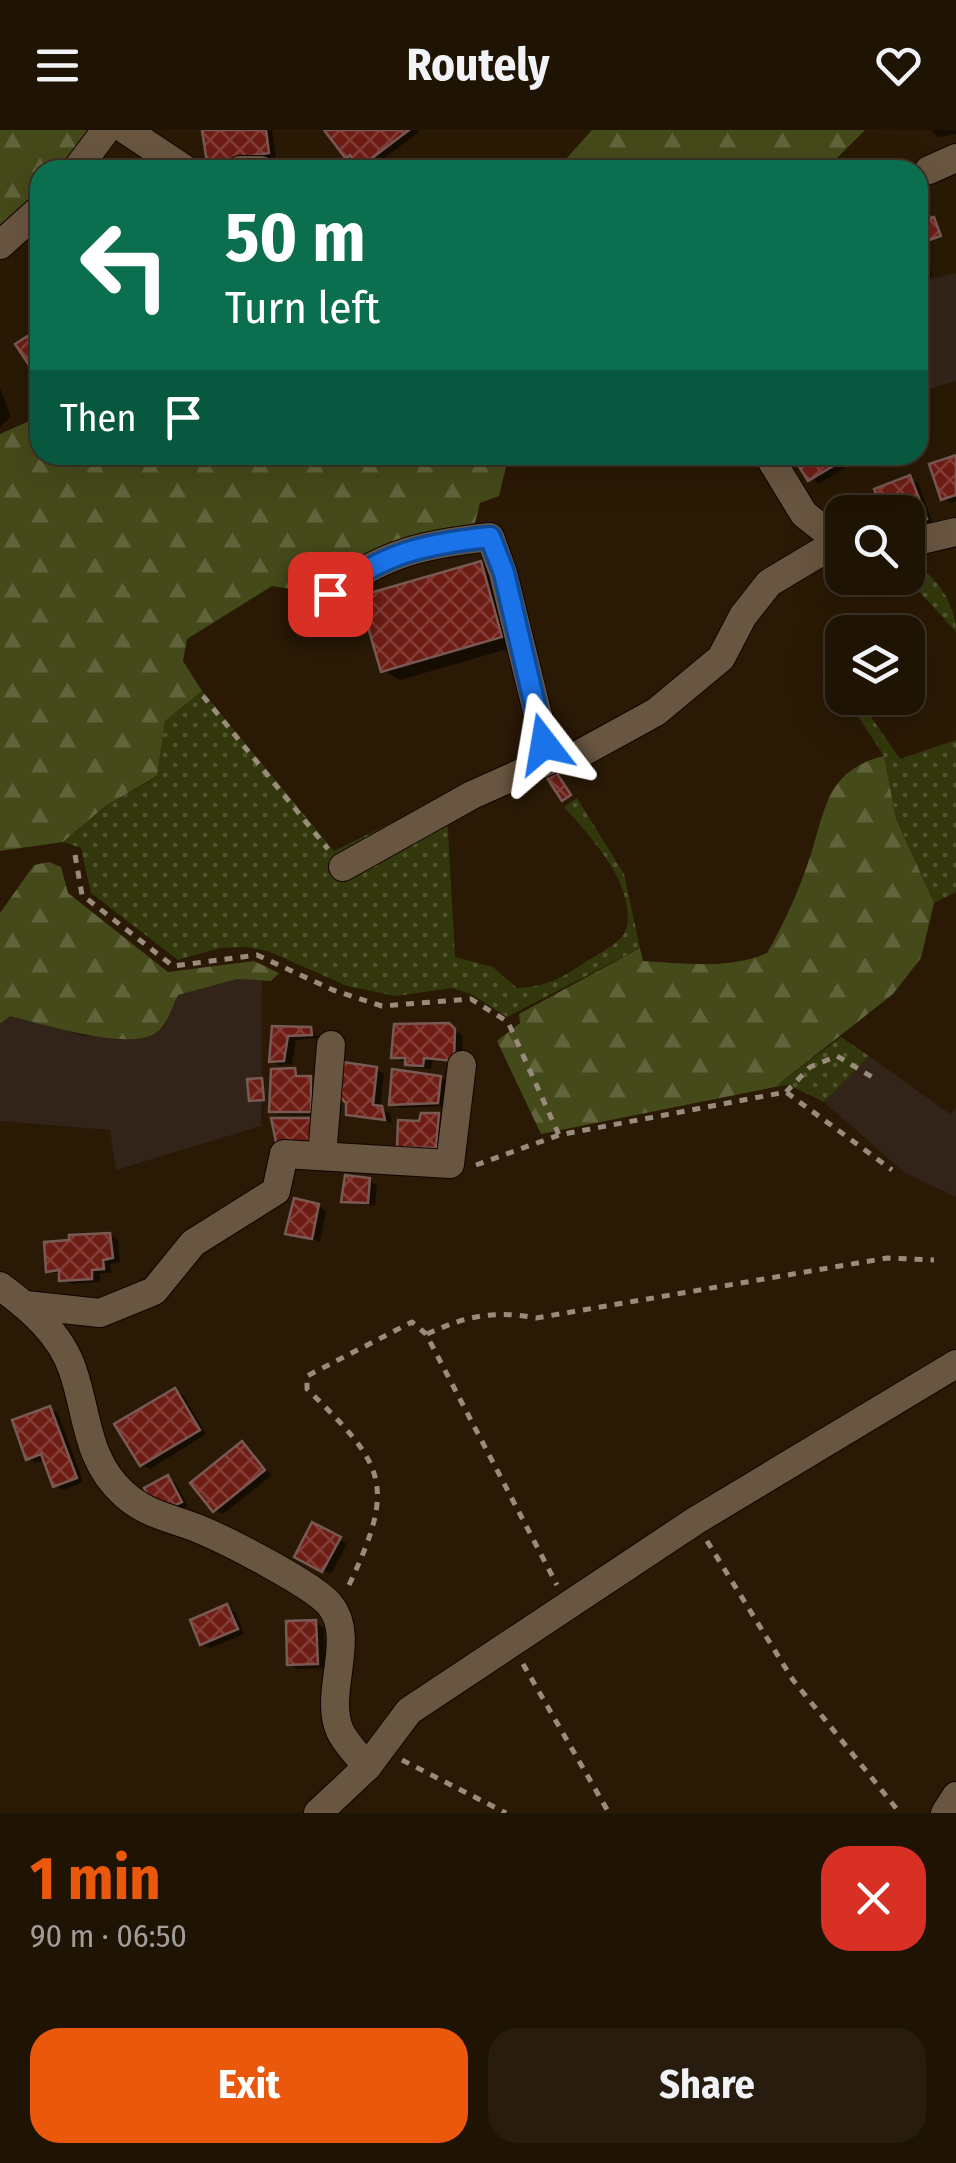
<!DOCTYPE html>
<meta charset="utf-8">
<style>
:root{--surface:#1f1304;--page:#271c0e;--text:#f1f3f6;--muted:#a19e9a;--line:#3c3226;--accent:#ea580c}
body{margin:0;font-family:"Fira Sans Condensed",sans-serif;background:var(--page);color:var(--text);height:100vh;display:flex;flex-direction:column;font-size:38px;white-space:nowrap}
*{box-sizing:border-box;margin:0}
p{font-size:32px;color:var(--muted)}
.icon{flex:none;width:55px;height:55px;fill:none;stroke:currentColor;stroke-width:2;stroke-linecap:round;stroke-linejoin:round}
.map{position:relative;height:1683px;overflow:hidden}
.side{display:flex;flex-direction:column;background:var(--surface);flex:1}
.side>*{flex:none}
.top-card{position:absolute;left:30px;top:30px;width:898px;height:305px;border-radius:30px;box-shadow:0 10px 40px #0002,0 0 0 2px var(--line);background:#0b6e4f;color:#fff;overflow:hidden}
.tools{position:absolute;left:825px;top:365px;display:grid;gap:20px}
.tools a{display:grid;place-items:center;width:100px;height:100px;border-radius:20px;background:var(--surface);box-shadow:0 10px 40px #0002,0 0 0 2px var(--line);font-size:50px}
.pin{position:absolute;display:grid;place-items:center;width:85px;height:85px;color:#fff;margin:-42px;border-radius:20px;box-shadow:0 5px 15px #0006}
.me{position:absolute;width:110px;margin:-55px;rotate:346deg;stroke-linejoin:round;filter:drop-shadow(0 0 8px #0008)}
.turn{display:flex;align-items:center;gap:35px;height:210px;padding:0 30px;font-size:45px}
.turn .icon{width:130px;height:130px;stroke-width:2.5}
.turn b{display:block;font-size:70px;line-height:85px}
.then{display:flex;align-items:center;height:95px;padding:0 30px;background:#0003;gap:20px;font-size:38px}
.round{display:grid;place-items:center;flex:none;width:105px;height:105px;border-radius:30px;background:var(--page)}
.head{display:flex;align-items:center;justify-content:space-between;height:170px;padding:0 30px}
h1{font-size:60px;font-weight:700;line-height:75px;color:var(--accent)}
.button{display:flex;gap:20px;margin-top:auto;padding:20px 30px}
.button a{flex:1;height:115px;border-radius:30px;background:var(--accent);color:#fff;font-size:40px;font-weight:700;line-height:115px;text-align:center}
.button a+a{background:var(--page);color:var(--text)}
header{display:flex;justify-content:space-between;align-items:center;height:130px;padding:0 30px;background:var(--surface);font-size:45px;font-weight:700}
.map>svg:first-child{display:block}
.industrial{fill:#332419}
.green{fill:url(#green-dots)}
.forest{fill:url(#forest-firs)}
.shadow{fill:#0007}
.building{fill:url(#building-cross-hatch);stroke:#785954;stroke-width:2.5}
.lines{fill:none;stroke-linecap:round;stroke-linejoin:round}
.minor-casing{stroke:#110400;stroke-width:30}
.path{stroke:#9a8c7d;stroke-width:5;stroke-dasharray:8 8;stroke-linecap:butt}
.minor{stroke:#695641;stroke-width:28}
.route-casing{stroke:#114b97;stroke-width:25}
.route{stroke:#1a73e8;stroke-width:18}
</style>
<header><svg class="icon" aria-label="menu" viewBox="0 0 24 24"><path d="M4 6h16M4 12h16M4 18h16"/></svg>Routely<svg class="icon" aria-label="heart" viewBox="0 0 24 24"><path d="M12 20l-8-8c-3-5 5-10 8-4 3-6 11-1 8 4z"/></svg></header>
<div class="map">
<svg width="956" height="1683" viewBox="0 0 956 1683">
<defs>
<pattern id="green-dots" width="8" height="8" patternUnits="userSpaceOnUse" patternTransform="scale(2.5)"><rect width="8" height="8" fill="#33380c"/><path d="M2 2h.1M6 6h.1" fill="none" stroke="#51552f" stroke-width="1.8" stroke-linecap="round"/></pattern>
<pattern id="forest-firs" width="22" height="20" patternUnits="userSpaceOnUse" patternTransform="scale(2.5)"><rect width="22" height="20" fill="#454a1a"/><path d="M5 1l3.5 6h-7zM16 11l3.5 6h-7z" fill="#61643b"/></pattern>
<pattern id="building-cross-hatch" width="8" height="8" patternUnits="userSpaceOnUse" patternTransform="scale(2.5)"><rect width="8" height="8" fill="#6e1d15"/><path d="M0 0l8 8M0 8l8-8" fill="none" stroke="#843e37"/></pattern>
</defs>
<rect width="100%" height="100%" fill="#291905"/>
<g class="industrial">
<polygon points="956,143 956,251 918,263 918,152"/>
<polygon points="237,849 262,851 261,996 116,1040 110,1000 0,991 0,894 10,885 84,906 164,897 178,865"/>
<polygon points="869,926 950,984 956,977 956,1067 905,1043 824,972"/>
</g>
<g class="green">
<path d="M908 432C935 441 956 475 956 502L907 448Z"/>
<path d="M202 561 334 721 446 666 455 827 493 837 517 858C546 857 564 847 587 831 599 823 625 812 627 796 634 752 590 706 564 677L577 668 624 744 640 818 507 887 471 864 452 858 396 866 347 856 268 821 245 817 220 818 178 830 91 763 81 718 63 712 104 677 157 647 165 591Z"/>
<polygon points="846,568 858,568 900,629 956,610 956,762 934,773 896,687 884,626"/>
<polygon points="841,907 869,926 824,972 789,955 775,957"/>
</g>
<g class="forest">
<polygon points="0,0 94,0 62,40 40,40 40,64 0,100"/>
<polygon points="592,0 865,0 825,40 556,40"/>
<polygon points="40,280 40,325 509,325 499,366 480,373 474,397 318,463 272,456 187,509 183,531 202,561 165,591 157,646 104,677 63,712 0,721 0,304 34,289"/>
<path d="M884 626 896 688 934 773 921 828 893 864 775 957 541 1004 497 911 520 893 519 884 640 818 643 831C684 833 729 840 767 823 785 792 800 758 811 724 826 677 827 640 884 626Z"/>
<path d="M49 732 61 737 68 763 168 842 254 831 279 843 271 851 237 849 178 865C171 879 167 898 152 905 122 919 42 894 10 886L0 894V783L34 735Z"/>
</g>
<g class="shadow">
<polygon points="205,0 272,0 276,27 217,36 209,32"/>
<polygon points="328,0 417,0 419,2 368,40 348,27"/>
<polygon points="931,0 956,0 956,4 939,7"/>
<polygon points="927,84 937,91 943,107 920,115 918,87"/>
<polygon points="918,121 926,125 932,146 918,150"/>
<polygon points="0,258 11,287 0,297"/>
<polygon points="795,325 851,325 855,332 818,354"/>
<polygon points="956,328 956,371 951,373 943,368"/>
<polygon points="910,348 918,353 933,393 908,404 908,382 885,382 877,361"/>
<polygon points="480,433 497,443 518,516 400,550 383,540"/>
<polygon points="449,895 463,906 461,934 432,931 431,939 415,938 394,927"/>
<polygon points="274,898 310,899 319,908 296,910 292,934 279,935 271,930"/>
<polygon points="376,939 384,944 380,978 390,983 392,993 349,984"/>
<polygon points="294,941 318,953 319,985 279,985 271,980"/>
<polygon points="441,948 449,953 446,976 400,978 392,973"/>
<polygon points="262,950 266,971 255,972 251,970"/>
<polygon points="438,986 446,990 443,1021 408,1020 400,1016 421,994"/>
<polygon points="369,1051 377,1055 375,1076 344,1070"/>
<polygon points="318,1076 326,1081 320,1112 288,1102"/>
<polygon points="110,1105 118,1110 120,1132 110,1134 111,1143 100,1143 100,1152 70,1154 61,1144 48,1141"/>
<polygon points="175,1261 183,1265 206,1304 150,1339 141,1334"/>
<polygon points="50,1278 58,1283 83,1352 63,1360 55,1355 46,1329 36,1333 28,1328"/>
<polygon points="242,1314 272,1345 223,1384 215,1380"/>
<polygon points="168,1348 176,1353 188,1376 167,1387"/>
<polygon points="313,1396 347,1414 331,1444 297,1426"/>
<polygon points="227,1477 235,1482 244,1504 210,1518 202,1514"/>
<polygon points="316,1493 324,1498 325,1538 297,1539 289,1534"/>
</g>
<g class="building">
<polygon points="202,0 266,0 269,23 207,33"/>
<polygon points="324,0 409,0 359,38 350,25 346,29"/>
<polygon points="927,81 930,88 934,87 941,106 918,114 918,84"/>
<polygon points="40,198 40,249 39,250 15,214"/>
<polygon points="792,325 847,325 848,327 808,351"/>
<polygon points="956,325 956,365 941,370 929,334"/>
<polygon points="910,345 927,389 908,397 908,382 883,382 874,359"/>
<polygon points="481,431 502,507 381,542 359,466"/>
<polygon points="556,642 571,665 562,671 547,648"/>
<polygon points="449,893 455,899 454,931 424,928 423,936 405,935 405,928 391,928 394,894"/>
<polygon points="272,896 311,897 312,905 288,906 284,931 269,932"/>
<polygon points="343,932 377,937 373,975 382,976 385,990 346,985 346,973 340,967"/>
<polygon points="295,938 296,946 311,946 311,982 269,982 271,939"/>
<polygon points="392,939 441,946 438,973 389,975"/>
<polygon points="262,948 264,970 249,971 247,949"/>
<polygon points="421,983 439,983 436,1018 397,1017 398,990 419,991"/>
<polygon points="271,988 314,988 314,1013 276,1012"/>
<polygon points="345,1045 370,1048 368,1073 341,1072"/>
<polygon points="294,1068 319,1074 312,1109 285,1104"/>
<polygon points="110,1103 113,1128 103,1130 104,1139 92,1140 92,1149 59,1151 59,1140 46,1142 44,1112 69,1110 69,1105"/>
<polygon points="175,1258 200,1300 140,1336 114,1294"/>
<polygon points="50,1276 77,1348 53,1357 41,1324 26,1330 12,1290"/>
<polygon points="242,1311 265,1340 213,1382 190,1353"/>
<polygon points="168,1345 182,1372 157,1384 144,1358"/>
<polygon points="312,1392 341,1407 322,1442 294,1427"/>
<polygon points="227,1474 238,1499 200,1515 190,1490"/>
<polygon points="316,1490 318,1534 287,1535 286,1491"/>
</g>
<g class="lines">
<g class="minor-casing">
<g id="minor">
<polyline points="126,0 186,40"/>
<polyline points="76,40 106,0"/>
<polyline points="240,40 261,40"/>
<polyline points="929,40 956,28"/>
<polyline points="0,115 40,79"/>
<polyline points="768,325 804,384 842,414"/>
<polyline points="908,413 956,402"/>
<path d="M330 463C384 423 424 414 490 407L503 443 545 614 557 627"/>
<polyline points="343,737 472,665 557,627 574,627 656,582 721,528 743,486 769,453 819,423 842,415"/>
<polyline points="322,1026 331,915"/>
<path d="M0 1156C30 1178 61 1204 73 1241 88 1285 86 1330 124 1364 147 1385 172 1388 199 1399 226 1410 314 1455 330 1475 357 1508 323 1563 340 1601 346 1614 359 1626 367 1637"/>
<polyline points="26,1175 100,1183 154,1161 193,1113 276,1061 284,1024 450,1034 462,935"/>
<polyline points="318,1683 367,1637 409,1581 695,1391 956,1234"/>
<polyline points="945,1683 956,1666"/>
</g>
</g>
<g class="path">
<polyline points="203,566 328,719"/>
<polyline points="75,725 82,765 173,836 257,825 333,860 382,876 471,869 508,892 559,1005"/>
<polyline points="786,962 810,937 837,926 877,950"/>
<polyline points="476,1035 559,1005 786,962 892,1040"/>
<path d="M427 1204C466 1186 493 1180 536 1188L887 1128 934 1130"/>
<polyline points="707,1411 793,1550 900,1683"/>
<path d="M349 1455C397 1354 385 1335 307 1259V1246L412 1192 426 1204 557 1455"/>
<polyline points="523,1534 609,1683"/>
<polyline points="402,1630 506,1683"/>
</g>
<use href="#minor" class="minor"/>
</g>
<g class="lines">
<g class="route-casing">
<path id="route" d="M330 464C384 423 424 414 490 407L504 443 544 614"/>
</g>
<use href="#route" class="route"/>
</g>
</svg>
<div class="tools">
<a><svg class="icon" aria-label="search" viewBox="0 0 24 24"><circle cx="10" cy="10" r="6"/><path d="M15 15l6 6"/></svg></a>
<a><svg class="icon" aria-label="layers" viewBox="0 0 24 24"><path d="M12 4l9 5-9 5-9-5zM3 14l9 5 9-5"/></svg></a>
</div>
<div class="pin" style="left:330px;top:464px;background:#d93025"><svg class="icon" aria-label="arrive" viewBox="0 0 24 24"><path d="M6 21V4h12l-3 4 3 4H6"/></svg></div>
<svg class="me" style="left:544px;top:614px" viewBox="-20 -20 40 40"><path d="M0-17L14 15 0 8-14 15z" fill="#1a73e8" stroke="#fff" stroke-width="4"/></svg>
<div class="top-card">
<div class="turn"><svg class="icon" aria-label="left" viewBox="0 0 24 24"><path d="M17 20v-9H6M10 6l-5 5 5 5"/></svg><div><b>50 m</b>Turn left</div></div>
<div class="then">Then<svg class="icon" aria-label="arrive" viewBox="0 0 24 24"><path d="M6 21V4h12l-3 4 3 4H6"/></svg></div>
</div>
</div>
<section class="side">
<div class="head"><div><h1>1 min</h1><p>90 m · 06:50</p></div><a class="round" style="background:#d93025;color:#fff"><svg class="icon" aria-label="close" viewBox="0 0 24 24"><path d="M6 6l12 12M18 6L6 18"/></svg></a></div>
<div class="button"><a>Exit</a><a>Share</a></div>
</section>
